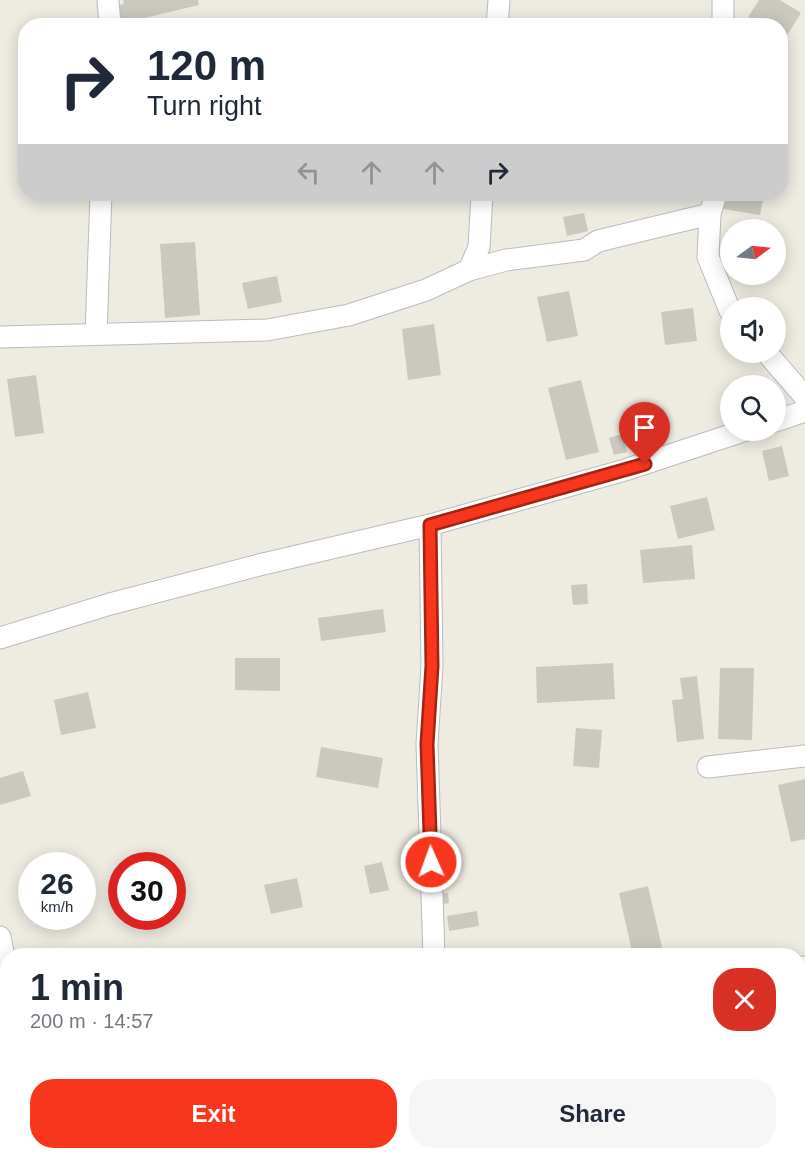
<!DOCTYPE html>
<meta charset="utf-8">
<style>
:root{--surface:#fff;--page:#f6f6f7;--text:#1f2937;--muted:#747a83;--accent:#f7361d}
body{margin:0;font-family:Helvetica,sans-serif;background:var(--page);color:var(--text);height:100vh;display:flex;flex-direction:column;font-size:22px;white-space:nowrap}
*{box-sizing:border-box;margin:0}
p{font-size:20px;color:var(--muted)}
.icon{flex:none;width:33px;height:33px;fill:none;stroke:currentColor;stroke-width:2;stroke-linecap:round;stroke-linejoin:round}
.map{position:relative;flex:1;overflow:hidden}
.sheet{position:absolute;left:0px;top:948px;width:806px;height:212px;display:flex;flex-direction:column;background:var(--surface);border-radius:24px 24px 0 0;box-shadow:0 3px 15px #0003}
.sheet>*{flex:none}
.guide{position:absolute;left:18px;top:18px;width:770px;height:183px;border-radius:24px;box-shadow:0 3px 15px #0003;background:#fff;color:var(--text);overflow:hidden}
.needle{width:39px;rotate:75deg}
.controls{position:absolute;left:720px;top:219px;display:grid;gap:12px}
.controls a{display:grid;place-items:center;width:66px;height:66px;border-radius:50%;background:var(--surface);box-shadow:0 3px 15px #0003;font-size:30px}
.speed{position:absolute;left:18px;top:852px;display:flex;gap:12px;font-size:30px;font-weight:700;text-align:center}
.speed>*{display:grid;place-content:center;width:78px;height:78px;border-radius:50%;background:var(--surface);box-shadow:0 3px 15px #0003;line-height:1}
.speed small{font-size:15px;font-weight:400}
.speed .limit{border:9px solid #d22;background:#fff;color:#111}
.pin{position:absolute;display:grid;place-items:center;width:51px;height:51px;color:#fff;margin:-62px -26px;border-radius:50% 50% 50% 0;rotate:-45deg;box-shadow:0 0 6px #0007}
.pin .icon{rotate:45deg}
.me{position:absolute;width:66px;margin:-33px;rotate:358deg;stroke-linejoin:round;filter:drop-shadow(0 0 4px #0008)}
.turn{display:flex;align-items:center;gap:21px;height:126px;padding:0 30px;font-size:27px}
.turn .icon{width:78px;height:78px;stroke-width:2.5}
.turn b{display:block;font-size:42px;line-height:51px}
.lanes{display:flex;align-items:center;height:57px;padding:0 30px;background:#0003;justify-content:center;gap:30px;direction:ltr}
.lanes .off{opacity:.35}
.round{display:grid;place-items:center;flex:none;width:63px;height:63px;border-radius:24px;background:var(--page)}
.head{display:flex;align-items:center;justify-content:space-between;height:102px;padding:0 30px}
h1{font-size:36px;font-weight:800;line-height:45px}
.button{display:flex;gap:12px;margin-top:auto;padding:12px 30px}
.button a{flex:1;height:69px;border-radius:24px;background:var(--accent);color:#fff;font-size:24px;font-weight:800;line-height:69px;text-align:center}
.button a+a{background:var(--page);color:var(--text)}
.map>svg:first-child{display:block}
.building{fill:#cbc8c0}
.lines{fill:none;stroke-linecap:round;stroke-linejoin:round}
.street-casing{stroke:#b9bbc1;stroke-width:23}
.street{stroke:#fff;stroke-width:21}
.route-casing{stroke:#a12313;stroke-width:15}
.route{stroke:#f7361d;stroke-width:10}
</style>
<div class="map">
<svg width="805" height="1159" viewBox="0 0 805 1159">
<rect width="100%" height="100%" fill="#eeebe1"/>
<g class="building">
<polygon points="123,0 198,0 199,5 119,24 115,6 124,4"/>
<polygon points="759,0 780,0 801,13 784,40 780,38 780,26 761,26 748,17"/>
<polygon points="122,194 143,194 144,195 123,198"/>
<polygon points="721,194 764,194 760,215 718,208"/>
<polygon points="584,213 588,231 567,236 563,217"/>
<polygon points="195,242 200,315 165,318 160,244"/>
<polygon points="277,276 282,302 248,309 242,283"/>
<polygon points="569,291 578,336 547,342 537,297"/>
<polygon points="693,308 697,341 665,345 661,312"/>
<polygon points="434,324 441,375 408,380 402,329"/>
<polygon points="36,375 44,433 15,437 7,379"/>
<polygon points="581,380 599,452 566,460 548,388"/>
<polygon points="622,434 627,452 614,455 609,438"/>
<polygon points="782,446 789,476 769,481 762,451"/>
<polygon points="707,497 715,530 678,539 670,506"/>
<polygon points="692,545 695,579 643,583 640,550"/>
<polygon points="587,584 588,604 573,605 571,585"/>
<polygon points="383,609 386,632 321,641 318,618"/>
<polygon points="235,658 280,658 280,691 235,690"/>
<polygon points="613,663 615,699 537,703 536,667"/>
<polygon points="720,668 754,668 752,740 718,739"/>
<polygon points="697,676 704,739 677,742 672,700 683,699 680,678"/>
<polygon points="88,692 96,728 61,735 54,700"/>
<polygon points="576,728 602,730 599,768 573,766"/>
<polygon points="321,747 383,758 378,788 316,777"/>
<polygon points="23,771 31,796 0,805 0,778"/>
<polygon points="805,779 805,839 791,842 778,785"/>
<polygon points="382,862 389,890 370,894 364,866"/>
<polygon points="297,878 303,907 271,914 264,885"/>
<polygon points="648,886 664,956 633,956 619,893"/>
<polygon points="448,893 449,903 436,905 435,894"/>
<polygon points="477,911 479,926 449,931 447,916"/>
<polygon points="805,979 805,1056 798,1058 798,980"/>
<polygon points="204,1152 232,1152 234,1159 206,1159"/>
<polygon points="247,1152 270,1152 272,1159 241,1159 239,1154"/>
<polygon points="289,1152 290,1159 281,1159 280,1154"/>
</g>
<g class="lines">
<g class="street-casing">
<g id="street">
<polyline points="108,0 110,26"/>
<polyline points="723,0 723,26"/>
<polyline points="497,26 499,0"/>
<polyline points="716,194 710,214 708,257 730,311"/>
<polyline points="469,270 506,260 584,250 598,241 710,214"/>
<polyline points="96,334 101,194"/>
<polyline points="0,337 267,330 349,315 426,290 469,270 479,247 482,194"/>
<polyline points="766,352 805,397"/>
<polyline points="776,421 805,411"/>
<polyline points="430,525 432,666 427,744 434,956"/>
<polyline points="0,638 110,604 259,565 430,525 625,470 746,430"/>
<polyline points="708,767 805,756"/>
<polyline points="0,937 8,977"/>
<polyline points="798,968 805,967"/>
<polyline points="0,1141 8,1139"/>
<polyline points="450,1152 453,1159"/>
</g>
</g>
<use href="#street" class="street"/>
</g>
<g class="lines">
<g class="route-casing">
<polyline id="route" points="431,862 427,744 432,666 430,525 645,464"/>
</g>
<use href="#route" class="route"/>
</g>
</svg>
<div class="controls">
<a><svg class="needle" viewBox="-14 -14 28 28"><path d="M0-13l5 13h-10z" fill="#e53935"/><path d="M0 13l5-13h-10z" fill="#747a83"/></svg></a>
<a><svg class="icon" aria-label="sound" viewBox="0 0 24 24"><path d="M4 9h4l5-4v14l-5-4H4zM17 9q2 3 0 6"/></svg></a>
<a><svg class="icon" aria-label="search" viewBox="0 0 24 24"><circle cx="10" cy="10" r="6"/><path d="M15 15l6 6"/></svg></a>
</div>
<div class="speed"><div>26<small>km/h</small></div><div class="limit">30</div></div>
<div class="pin" style="left:645px;top:464px;background:#d93025"><svg class="icon" aria-label="arrive" viewBox="0 0 24 24"><path d="M6 21V4h12l-3 4 3 4H6"/></svg></div>
<svg class="me" style="left:431px;top:862px" viewBox="-20 -20 40 40"><circle r="17" fill="#f7361d" stroke="#fff" stroke-width="3"/><path d="M0-11L8 9 0 5-8 9z" fill="#fff"/></svg>
<div class="guide">
<div class="turn"><svg class="icon" aria-label="right" viewBox="0 0 24 24"><path d="M7 20v-9h11M14 6l5 5-5 5"/></svg><div><b>120 m</b>Turn right</div></div>
<div class="lanes"><svg class="icon off" aria-label="left" viewBox="0 0 24 24"><path d="M17 20v-9H6M10 6l-5 5 5 5"/></svg><svg class="icon off" aria-label="ahead" viewBox="0 0 24 24"><path d="M12 20V5M6 11l6-6 6 6"/></svg><svg class="icon off" aria-label="ahead" viewBox="0 0 24 24"><path d="M12 20V5M6 11l6-6 6 6"/></svg><svg class="icon" aria-label="right" viewBox="0 0 24 24"><path d="M7 20v-9h11M14 6l5 5-5 5"/></svg></div>
</div>
<section class="sheet">
<div class="head"><div><h1>1 min</h1><p>200 m · 14:57</p></div><a class="round" style="background:#d93025;color:#fff"><svg class="icon" aria-label="close" viewBox="0 0 24 24"><path d="M6 6l12 12M18 6L6 18"/></svg></a></div>
<div class="button"><a>Exit</a><a>Share</a></div>
</section>
</div>
